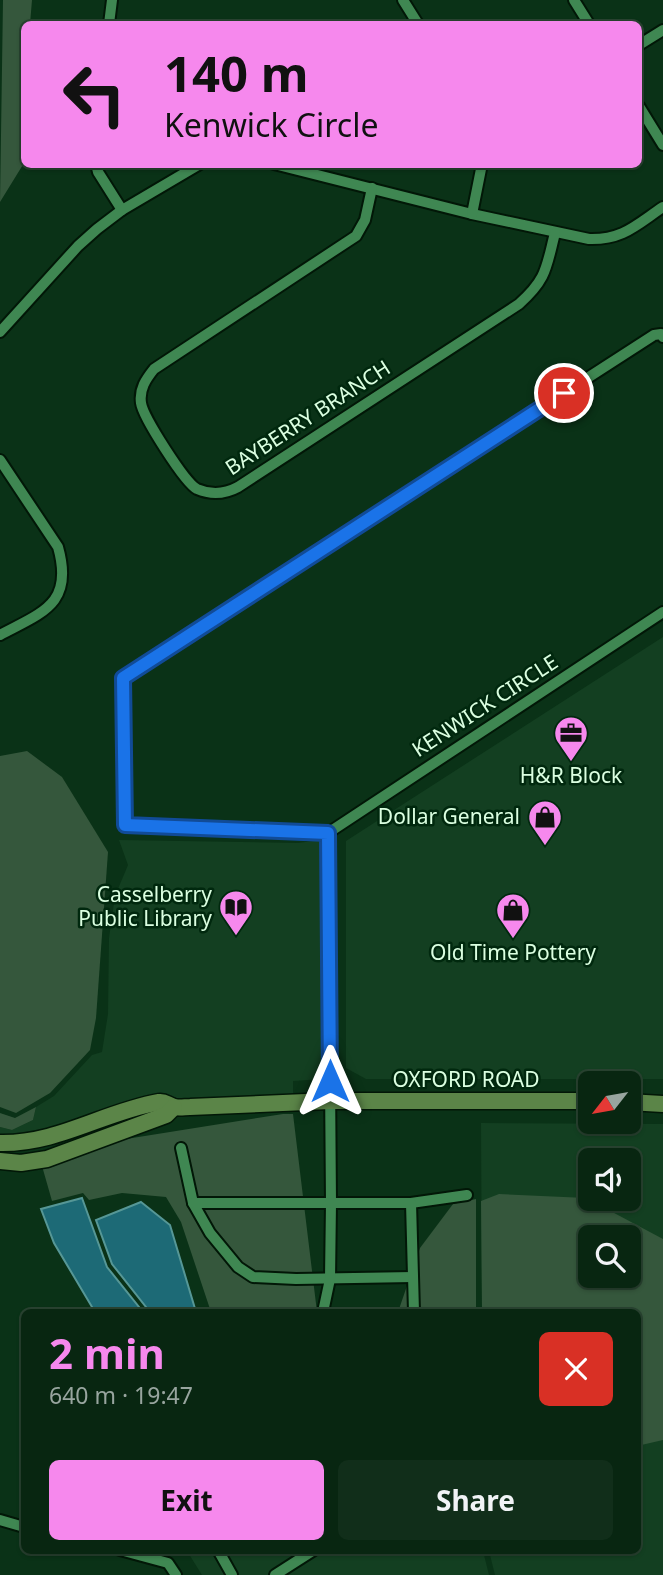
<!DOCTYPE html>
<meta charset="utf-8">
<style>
:root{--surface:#082611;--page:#112e1a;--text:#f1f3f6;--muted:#98a59f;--line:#294331;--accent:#f688ed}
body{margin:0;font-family:"Noto Sans",sans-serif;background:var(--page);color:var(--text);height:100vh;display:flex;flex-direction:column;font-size:26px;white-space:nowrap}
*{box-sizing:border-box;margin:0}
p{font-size:23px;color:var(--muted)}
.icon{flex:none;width:38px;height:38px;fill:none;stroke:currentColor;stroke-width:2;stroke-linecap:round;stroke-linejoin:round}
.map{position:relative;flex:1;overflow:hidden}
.panel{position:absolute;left:21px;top:1309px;width:620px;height:245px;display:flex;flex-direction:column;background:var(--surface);border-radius:10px;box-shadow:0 2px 5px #0004,0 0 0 2px var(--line)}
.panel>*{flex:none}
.top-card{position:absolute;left:21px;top:21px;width:621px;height:147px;border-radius:10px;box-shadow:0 2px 5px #0004,0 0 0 2px var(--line);background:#f688ed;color:#111;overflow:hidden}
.needle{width:46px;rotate:239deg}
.buttons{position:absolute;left:578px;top:1071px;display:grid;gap:14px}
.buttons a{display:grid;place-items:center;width:63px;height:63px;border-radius:10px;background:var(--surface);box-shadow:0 2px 5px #0004,0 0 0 2px var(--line);font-size:35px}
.pin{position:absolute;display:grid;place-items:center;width:60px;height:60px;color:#fff;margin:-30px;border:4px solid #fff;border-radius:50%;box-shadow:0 2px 7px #0007}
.me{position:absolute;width:77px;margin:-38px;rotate:0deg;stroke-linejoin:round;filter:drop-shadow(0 0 5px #0008)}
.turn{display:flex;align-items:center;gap:24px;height:147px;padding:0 28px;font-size:32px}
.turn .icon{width:91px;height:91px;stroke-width:2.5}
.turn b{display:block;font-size:49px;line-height:60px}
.round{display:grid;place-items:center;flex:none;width:74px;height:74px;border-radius:10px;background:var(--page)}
.headline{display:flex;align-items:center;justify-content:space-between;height:119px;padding:0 28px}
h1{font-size:42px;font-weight:700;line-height:52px;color:var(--accent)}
.action{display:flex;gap:14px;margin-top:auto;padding:14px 28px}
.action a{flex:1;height:80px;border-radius:10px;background:var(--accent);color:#111;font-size:28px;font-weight:700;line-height:80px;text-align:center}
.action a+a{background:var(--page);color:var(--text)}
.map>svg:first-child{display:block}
.built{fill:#133f21;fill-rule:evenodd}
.green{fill:#35573c;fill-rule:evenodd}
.water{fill:#1d6a76;stroke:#569796;stroke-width:2}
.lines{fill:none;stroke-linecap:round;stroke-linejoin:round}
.street-casing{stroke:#021707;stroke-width:14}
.secondary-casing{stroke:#021707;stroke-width:19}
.street{stroke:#3f8752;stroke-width:10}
.secondary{stroke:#5b8548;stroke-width:16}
.route-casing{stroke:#114b97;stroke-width:18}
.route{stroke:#1a73e8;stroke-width:12}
.labels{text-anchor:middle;stroke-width:5;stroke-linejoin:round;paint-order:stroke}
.street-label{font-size:21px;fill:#dbffe1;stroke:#00280e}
.poi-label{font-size:21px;fill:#dbffe1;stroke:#00280e}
</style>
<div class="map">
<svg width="663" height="1575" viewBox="0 0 663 1575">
<rect width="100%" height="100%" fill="#0a3217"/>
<g class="built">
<polygon points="663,637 663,1079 366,1079 346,1068 346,841"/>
<polygon points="119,840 298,843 321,840 323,1079 293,1081 293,1096 178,1101 175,1098 53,1131 0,1137 0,1127 12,1130 33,1120 36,1107 54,1096 92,1055 102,1052 108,1014 109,938 115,896 128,865"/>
<path d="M481 1123 663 1124V1575H495L489 1551 637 1550V1312H482ZM590 1160H628V1199H590ZM590 1237H628V1276H590Z"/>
<polygon points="187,1551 483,1551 489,1575 202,1575"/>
</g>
<g class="green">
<polygon points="3,0 32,0 30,24 24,24 24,163 0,202"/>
<polygon points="27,751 62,777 108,852 96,1018 90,1050 50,1093 16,1113 0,1107 0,756"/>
<polygon points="36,1107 33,1120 12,1130 0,1127 0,1113 15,1118"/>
<polygon points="283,1114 293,1114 317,1312 211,1312 181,1222 166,1197 122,1193 89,1200 83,1193 52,1201 42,1166 126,1139"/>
<path d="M499 1194 586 1198 663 1239V1440L637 1446V1312H482L481 1201ZM628 1237V1276H590V1237Z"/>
<polygon points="476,1199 476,1312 398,1312 420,1248 453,1204"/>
</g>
<g class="water">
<polygon points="82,1198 107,1267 143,1312 95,1312 54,1243 41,1209"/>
<polygon points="141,1202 170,1225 196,1312 150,1312 112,1264 96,1220"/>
</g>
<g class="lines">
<g class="street-casing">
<g id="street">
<polyline points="403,0 418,24"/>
<polyline points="574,0 589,24"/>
<polyline points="109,24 112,0"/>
<polyline points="639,45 663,30"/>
<polyline points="639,106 663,145"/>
<polyline points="96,164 98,172 122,210"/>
<path d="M274 164 472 214 589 239C623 240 636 225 663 207"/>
<path d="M372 188 365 220 356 236 154 369C146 379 139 389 141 403 143 417 185 483 197 489 211 495 225 494 238 487L519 304C547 279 546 268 555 233"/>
<polyline points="472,214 482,164"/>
<polyline points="0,332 78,246 97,229 122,210 200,164"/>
<path d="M0 460 58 547C74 604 43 612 0 635"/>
<polyline points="328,833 125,825 123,678 654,335 661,334 663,337"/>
<polyline points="181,1148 193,1203 210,1233 238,1267 253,1277 296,1279 413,1277"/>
<polyline points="193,1203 331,1203 330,1279 323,1312"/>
<polyline points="411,1203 467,1195"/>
<polyline points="414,1312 411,1203 331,1203 328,833 663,612"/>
<polyline points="0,1520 24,1527"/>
<polyline points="120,1550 168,1563 176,1575"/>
<polyline points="218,1550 232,1575"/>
<polyline points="275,1575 314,1550"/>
</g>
</g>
<g class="secondary-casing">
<g id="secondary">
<polyline points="628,1102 663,1104"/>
<path d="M0 1143C58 1144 103 1112 159 1102 165 1101 167 1105 174 1107 179 1108 185 1107 190 1107L329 1101H590"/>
<polyline points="0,1161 21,1163 47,1159 166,1115 174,1107"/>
</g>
</g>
<use href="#street" class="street"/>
<use href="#secondary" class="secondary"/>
</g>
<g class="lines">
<g class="route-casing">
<polyline id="route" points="330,1081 328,833 125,825 123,678 564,393"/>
</g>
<use href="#route" class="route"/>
</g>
<defs>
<g id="office-pin" transform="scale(1.75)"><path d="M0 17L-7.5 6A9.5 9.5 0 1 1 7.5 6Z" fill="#f688ed" stroke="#00280e"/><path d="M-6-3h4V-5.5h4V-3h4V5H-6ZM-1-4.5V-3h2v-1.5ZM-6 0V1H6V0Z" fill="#111"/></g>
<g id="shop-pin" transform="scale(1.75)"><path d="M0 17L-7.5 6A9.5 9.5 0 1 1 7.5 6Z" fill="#f688ed" stroke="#00280e"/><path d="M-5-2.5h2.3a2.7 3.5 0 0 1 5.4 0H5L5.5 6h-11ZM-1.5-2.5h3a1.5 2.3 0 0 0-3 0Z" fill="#111"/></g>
<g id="library-pin" transform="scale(1.75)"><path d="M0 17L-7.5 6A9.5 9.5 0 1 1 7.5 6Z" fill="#f688ed" stroke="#00280e"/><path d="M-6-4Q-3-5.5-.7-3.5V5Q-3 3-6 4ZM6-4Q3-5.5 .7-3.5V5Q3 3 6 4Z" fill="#111"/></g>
</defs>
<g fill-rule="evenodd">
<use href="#office-pin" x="571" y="733"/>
<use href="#shop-pin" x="545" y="817"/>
<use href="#library-pin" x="236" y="907"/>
<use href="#shop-pin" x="513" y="910"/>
</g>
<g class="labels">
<g class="street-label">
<text transform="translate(308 418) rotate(-33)" y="7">BAYBERRY BRANCH</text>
<text transform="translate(485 706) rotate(-33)" y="7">KENWICK CIRCLE</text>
<text x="466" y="1087">OXFORD ROAD</text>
</g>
<g class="poi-label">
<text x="571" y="783">H&amp;R Block</text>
<text x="520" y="824" text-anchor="end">Dollar General</text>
<text x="212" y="902" text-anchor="end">Casselberry<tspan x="212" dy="24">Public Library</tspan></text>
<text x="513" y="960">Old Time Pottery</text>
</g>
</g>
</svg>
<div class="buttons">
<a><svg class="needle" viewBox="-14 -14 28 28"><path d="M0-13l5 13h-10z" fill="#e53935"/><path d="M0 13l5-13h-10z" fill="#98a59f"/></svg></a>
<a><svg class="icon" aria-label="sound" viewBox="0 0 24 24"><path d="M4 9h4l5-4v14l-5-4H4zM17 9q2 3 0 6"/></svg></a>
<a><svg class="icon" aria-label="search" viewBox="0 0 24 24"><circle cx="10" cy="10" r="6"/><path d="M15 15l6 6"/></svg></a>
</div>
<div class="pin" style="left:564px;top:393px;background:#d93025"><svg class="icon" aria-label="arrive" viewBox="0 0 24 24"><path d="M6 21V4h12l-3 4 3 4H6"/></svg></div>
<svg class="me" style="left:330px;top:1081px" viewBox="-20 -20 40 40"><path d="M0-17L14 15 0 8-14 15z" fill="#1a73e8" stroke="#fff" stroke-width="4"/></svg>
<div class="top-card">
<div class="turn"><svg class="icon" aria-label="left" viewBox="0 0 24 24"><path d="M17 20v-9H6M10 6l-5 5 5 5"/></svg><div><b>140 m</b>Kenwick Circle</div></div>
</div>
<section class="panel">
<div class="headline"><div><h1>2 min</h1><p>640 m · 19:47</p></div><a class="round" style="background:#d93025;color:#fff"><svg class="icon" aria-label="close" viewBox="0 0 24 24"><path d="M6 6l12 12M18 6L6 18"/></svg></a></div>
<div class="action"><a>Exit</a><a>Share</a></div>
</section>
</div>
